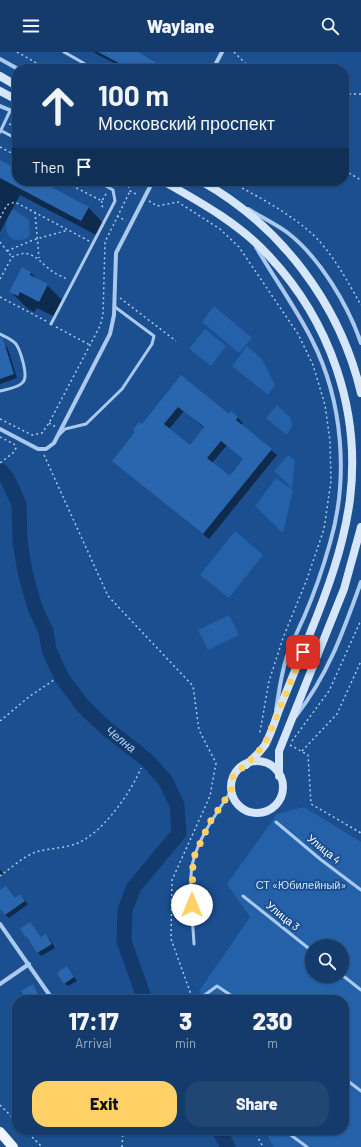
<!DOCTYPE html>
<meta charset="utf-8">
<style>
:root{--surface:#143b6b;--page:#214673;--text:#f1f3f6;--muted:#9dadc1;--line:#33557e;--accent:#ffd166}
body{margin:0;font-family:Barlow,sans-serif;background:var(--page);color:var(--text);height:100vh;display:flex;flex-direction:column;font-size:15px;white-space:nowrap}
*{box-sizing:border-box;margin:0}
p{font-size:13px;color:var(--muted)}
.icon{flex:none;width:22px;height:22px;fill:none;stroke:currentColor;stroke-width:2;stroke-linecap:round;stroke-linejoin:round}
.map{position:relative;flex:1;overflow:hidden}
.side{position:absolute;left:12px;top:943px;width:337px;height:140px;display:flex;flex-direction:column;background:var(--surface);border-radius:16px;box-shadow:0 1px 3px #0004,0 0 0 1px var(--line)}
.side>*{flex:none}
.guide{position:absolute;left:12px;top:12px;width:337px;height:122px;border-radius:16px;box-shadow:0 1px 3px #0004,0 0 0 1px var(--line);background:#143b6b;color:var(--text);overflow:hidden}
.tools{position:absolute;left:305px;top:887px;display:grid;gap:8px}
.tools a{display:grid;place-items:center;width:44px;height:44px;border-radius:50%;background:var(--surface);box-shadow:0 1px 3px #0004,0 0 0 1px var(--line);font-size:20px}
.pin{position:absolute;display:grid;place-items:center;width:34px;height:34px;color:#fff;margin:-17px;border-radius:8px;box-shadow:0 2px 6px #0006}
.me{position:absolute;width:44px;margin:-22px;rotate:0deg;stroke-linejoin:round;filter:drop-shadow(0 0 3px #0008)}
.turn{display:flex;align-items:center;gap:14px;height:84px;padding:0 20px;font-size:18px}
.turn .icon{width:52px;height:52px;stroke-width:2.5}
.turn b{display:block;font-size:28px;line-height:34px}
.then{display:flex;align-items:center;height:38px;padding:0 20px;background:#0003;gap:8px;font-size:15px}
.eta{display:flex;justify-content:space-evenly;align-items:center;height:68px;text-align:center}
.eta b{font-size:24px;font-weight:800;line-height:28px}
.primary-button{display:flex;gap:8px;margin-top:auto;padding:8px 20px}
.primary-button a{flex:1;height:46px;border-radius:16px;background:var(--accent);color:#111;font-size:16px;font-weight:800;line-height:46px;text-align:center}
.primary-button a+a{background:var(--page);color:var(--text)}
header{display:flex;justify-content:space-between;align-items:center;height:52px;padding:0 20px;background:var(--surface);font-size:18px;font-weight:800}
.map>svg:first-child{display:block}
.green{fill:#2461a8;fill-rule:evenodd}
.shadow{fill:#0007;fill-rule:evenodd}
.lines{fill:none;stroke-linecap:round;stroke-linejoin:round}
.river{stroke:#123a6d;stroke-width:15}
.building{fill:#2a66ad;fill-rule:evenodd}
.path{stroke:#a9c9ee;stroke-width:1.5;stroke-dasharray:2 3;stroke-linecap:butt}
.service{stroke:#a9c9ee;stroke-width:3}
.minor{stroke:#a9c9ee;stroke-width:4}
.secondary{stroke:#d6e6fa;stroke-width:8}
.primary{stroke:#f0f6ff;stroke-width:10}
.route{stroke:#ffd166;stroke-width:7;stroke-dasharray:0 12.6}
.labels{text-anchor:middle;stroke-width:4;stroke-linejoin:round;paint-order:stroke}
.street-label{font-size:11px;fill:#fff;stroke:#1b4f8f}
.park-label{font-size:11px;fill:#cfe3fa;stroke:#1b4f8f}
.water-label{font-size:12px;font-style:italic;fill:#b5d3f5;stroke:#1b4f8f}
</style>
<header><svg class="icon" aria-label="menu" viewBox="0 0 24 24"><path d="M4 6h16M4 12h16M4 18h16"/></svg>Waylane<svg class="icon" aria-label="search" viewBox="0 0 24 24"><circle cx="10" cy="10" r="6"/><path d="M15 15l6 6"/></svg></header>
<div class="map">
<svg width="361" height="1095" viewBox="0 0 361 1095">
<rect width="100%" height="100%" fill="#1b4f8f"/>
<g class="green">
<path d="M14 158 29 168 30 182 27 186C0 197 3 161 14 158Z"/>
<polygon points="214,254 252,286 239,301 202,270"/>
<polygon points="205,277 226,294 211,314 189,297"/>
<polygon points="247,294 262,307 275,333 268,343 232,314"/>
<polygon points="277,353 291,366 292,375 286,383 266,366"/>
<polygon points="288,403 295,409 292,436 274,419"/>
<polygon points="276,426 293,438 283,481 255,454"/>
<polygon points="235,479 263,503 229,546 200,523"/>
<polygon points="229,563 239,583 208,598 198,578"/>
<path d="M304 755 361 790V1095H274L264 1078H344V948H204L199 939 250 865 227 832 277 762ZM312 894H342V924H312Z"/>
</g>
<g class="shadow">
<polygon points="93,0 136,0 164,17 125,17"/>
<polygon points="0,109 17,118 17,129 38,129 88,155 104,172 98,184 20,143 0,180"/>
<polygon points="30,220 38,228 47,233 63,249 55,265 37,256 34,260 27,256 11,240"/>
<polygon points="5,293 8,297 17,326 0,332 0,295"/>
<path d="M181 325 229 363 231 360 238 366 243 371 241 373 277 403 209 487 119 414 142 373ZM184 359 204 376 190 394 169 377ZM227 393 244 408 230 425 212 411Z"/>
<polygon points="0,817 3,822 0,824"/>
<polygon points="0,839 15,847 20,843 28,852 9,866 5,862 0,849"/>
<polygon points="30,871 42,886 46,884 50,887 55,896 41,904 38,900 27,885"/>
<polygon points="67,915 77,929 68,934 64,931"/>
<polygon points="32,933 36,937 42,947 28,948 23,939"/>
<polygon points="84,945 87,948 79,948"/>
<polygon points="74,1078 87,1078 79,1084"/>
</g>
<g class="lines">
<g class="river">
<path id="s1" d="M0 418 7 426 19 452 20 489 25 520 35 556 46 579 49 598 62 626 83 654 106 676 147 708 165 728 177 753 179 781 134 835 125 858 124 889 145 948"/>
<polyline points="219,1078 228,1095"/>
</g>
</g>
<g class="building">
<polygon points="98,0 138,0 167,17 130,17"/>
<polygon points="0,108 17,117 17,129 40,129 89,155 81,169 0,126"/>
<polygon points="22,215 31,220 30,223 48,232 39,250 20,240 18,244 9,240"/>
<polygon points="0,285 3,287 14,322 0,327"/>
<path d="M181 323 229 362 231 359 238 365 236 368 272 397 203 482 112 409 135 380 133 378 139 370 142 372ZM178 355 204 375 190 393 164 372ZM221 389 243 407 230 424 207 406Z"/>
<polygon points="6,834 15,846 20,842 25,849 5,863 0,857 0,838"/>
<polygon points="30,870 41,885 46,882 52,892 37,901 27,885 26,885 20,877"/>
<polygon points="67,914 74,925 64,932 57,921"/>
<polygon points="33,932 39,943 27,948 21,939"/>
</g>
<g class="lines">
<g class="path">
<polyline points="17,0 47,17"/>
<polyline points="234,0 251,17"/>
<polyline points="344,42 361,42"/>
<polyline points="9,72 17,75"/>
<polyline points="0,95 17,104"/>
<polyline points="349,121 361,128"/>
<polyline points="63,129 102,149 107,140"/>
<polyline points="127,129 130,139 138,143"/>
<path d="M229 129C257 144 286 159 310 180 330 197 348 230 361 253"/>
<polyline points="187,134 190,129"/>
<polyline points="102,149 101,153 105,157"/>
<polyline points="149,149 157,154 178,150 220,177 239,195 298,282 313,313 325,353 330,389 331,429 324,477 307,527 283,586 269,629 260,680 263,681"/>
<polyline points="35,160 39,206"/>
<polyline points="117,164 126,169"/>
<polyline points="0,166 7,153 15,150 89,189"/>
<polyline points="0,190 12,205"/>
<polyline points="7,199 33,188 68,178"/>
<path d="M0 227 12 205C30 196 36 206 48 216 53 221 61 224 67 227"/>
<polyline points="0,245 46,269"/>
<polyline points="120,246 176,289"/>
<polyline points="56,275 90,293"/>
<polyline points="0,367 32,383 42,381 49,371 100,274 103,263 105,190 130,139"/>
<polyline points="49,371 56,375"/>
<polyline points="0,385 14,392 16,396 13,401 0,411"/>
<polyline points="44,403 108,544 193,634 199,678 216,711 210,744 172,828 171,887 193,948"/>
<polyline points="0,669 30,644 54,628"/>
<polyline points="292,689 329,639 361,568"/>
<polyline points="290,693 308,703 311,752 361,781"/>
<polyline points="302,699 337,662 361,609"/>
<path d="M0 824C11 816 24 804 36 800 53 795 72 797 87 786 108 772 131 740 141 716"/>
<polyline points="0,1053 17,1070"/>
<polyline points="25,1078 42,1095"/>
<polyline points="254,1078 263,1095"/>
<polyline points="122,1095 123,1078"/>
</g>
<g class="service">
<polyline points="64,0 94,17"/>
<polyline points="0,78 17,87"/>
<polyline points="0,80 10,59"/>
<polyline points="51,272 115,149 113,138 97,129"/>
<path d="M0 282C5 285 12 287 16 292 20 298 29 324 23 330 19 336 7 337 0 339"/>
<polyline points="59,383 65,377 86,372 122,337 152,292 154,284 115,255"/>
<polyline points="276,770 320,807 361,838"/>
<polyline points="243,844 312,899"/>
<path d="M194 892C193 870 187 826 194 806 201 782 217 761 231 739"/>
<polyline points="342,923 361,938"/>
<polyline points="198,948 217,934 238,948"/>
<polyline points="344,1026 361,1039"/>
<polyline points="284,1078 307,1095"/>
</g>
<g class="minor">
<polyline points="0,7 18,17"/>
<polyline points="213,17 222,0"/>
<polyline points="0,54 17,61"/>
<path d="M248 157C261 165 276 172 288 181 320 206 348 253 361 291"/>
<path d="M256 195C274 226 296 256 312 288 343 349 349 426 330 491 323 516 314 542 304 565 298 578 292 591 287 604 281 622 279 640 276 658"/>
<polyline points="0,377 38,397 46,397 54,391 110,282 114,263 116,201 153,129"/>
<path d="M296 664C329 621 343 580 361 530"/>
<polyline points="0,872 53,948"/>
<polyline points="0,932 29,912"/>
</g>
<g class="secondary">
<polyline points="0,24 17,34"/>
<polyline points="0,39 17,48"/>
<path d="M163 129C200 150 240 172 269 204 330 269 361 358 350 447 344 494 327 540 309 584 299 609 289 633 279 658 275 669 271 682 265 693 260 700 253 707 246 713"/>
<path d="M201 129C281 174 340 252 361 341"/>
<circle cx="257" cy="735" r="26"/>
<polyline points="279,724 279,699 344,537 361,475"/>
</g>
<polyline class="primary" points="0,1080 13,1095"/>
</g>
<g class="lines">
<polyline class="route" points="192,853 193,807 210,770 231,739 233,725 236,720 246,713 265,692 303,600"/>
</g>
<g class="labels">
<g class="street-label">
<text transform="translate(324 797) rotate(39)" y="4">Улица 4</text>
<text transform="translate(283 864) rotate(39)" y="4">Улица 3</text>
</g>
<g class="park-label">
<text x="301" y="837">СТ «Юбилейный»</text>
</g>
<g class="water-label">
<text dy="4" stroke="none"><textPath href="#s1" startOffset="306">Челна</textPath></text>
</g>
</g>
</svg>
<div class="tools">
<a><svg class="icon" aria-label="search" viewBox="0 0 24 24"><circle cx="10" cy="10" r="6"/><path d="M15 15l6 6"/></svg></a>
</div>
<div class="pin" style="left:303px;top:600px;background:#d93025"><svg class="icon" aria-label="arrive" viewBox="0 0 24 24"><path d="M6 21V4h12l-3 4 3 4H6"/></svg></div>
<svg class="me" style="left:192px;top:853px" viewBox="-20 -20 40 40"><circle r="19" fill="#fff"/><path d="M0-13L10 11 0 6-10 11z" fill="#ffd166"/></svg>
<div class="guide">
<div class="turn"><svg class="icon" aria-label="ahead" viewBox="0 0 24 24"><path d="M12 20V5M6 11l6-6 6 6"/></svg><div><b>100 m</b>Московский проспект</div></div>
<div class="then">Then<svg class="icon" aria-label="arrive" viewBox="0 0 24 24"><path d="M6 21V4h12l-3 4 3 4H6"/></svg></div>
</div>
<section class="side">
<div class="eta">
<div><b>17:17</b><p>Arrival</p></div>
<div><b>3</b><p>min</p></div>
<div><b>230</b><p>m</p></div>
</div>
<div class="primary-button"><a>Exit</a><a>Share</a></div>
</section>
</div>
